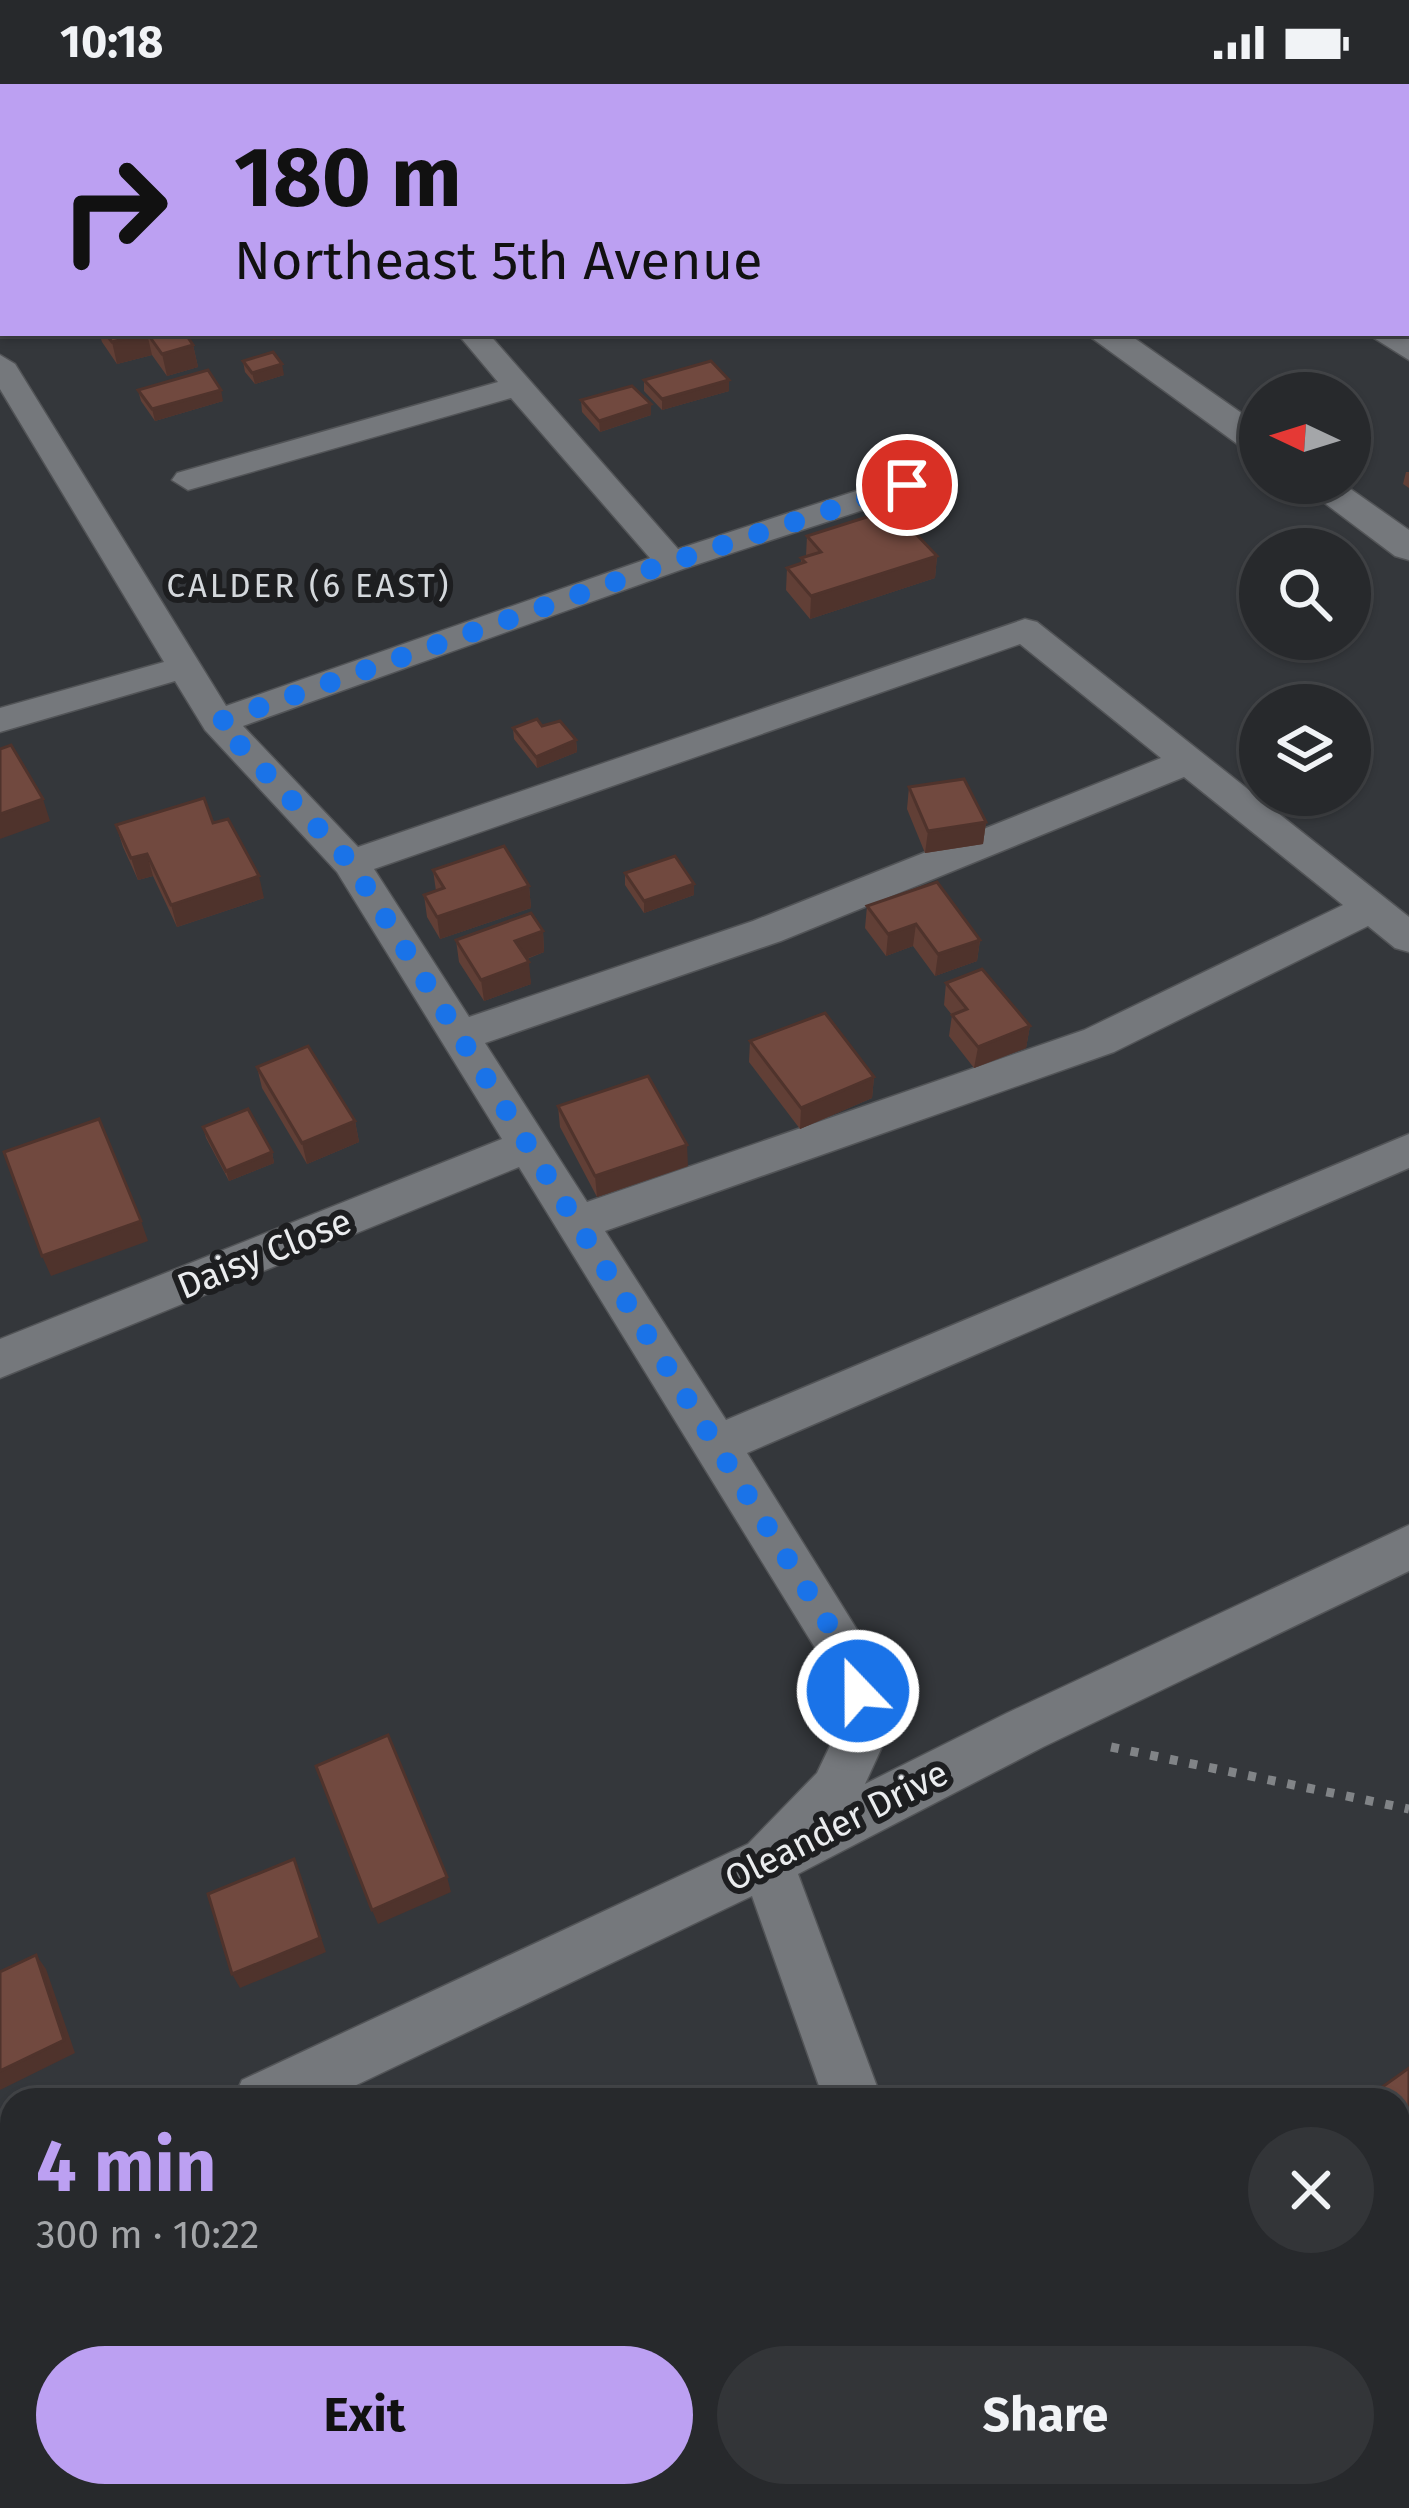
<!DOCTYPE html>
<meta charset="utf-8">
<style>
:root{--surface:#27292c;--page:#333538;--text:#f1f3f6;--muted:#a4a6a9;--line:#434548;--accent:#bca0f2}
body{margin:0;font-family:"Fira Sans",sans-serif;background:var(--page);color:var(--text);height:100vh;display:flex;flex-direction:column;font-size:45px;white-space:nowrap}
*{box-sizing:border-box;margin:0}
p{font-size:39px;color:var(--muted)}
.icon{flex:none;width:66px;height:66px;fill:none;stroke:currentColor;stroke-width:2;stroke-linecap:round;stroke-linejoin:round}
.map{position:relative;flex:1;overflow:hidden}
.sheet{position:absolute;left:0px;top:2004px;width:1410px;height:420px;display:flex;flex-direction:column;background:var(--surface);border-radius:36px 36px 0 0;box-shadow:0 3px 9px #0004,0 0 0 3px var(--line)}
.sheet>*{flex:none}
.top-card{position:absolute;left:0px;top:0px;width:1410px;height:252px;box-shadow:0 3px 9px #0004,0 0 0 3px var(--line);background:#bca0f2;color:#111;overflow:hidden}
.needle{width:78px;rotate:274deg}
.buttons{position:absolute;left:1239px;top:288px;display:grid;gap:24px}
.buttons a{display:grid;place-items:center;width:132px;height:132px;border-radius:50%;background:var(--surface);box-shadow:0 3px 9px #0004,0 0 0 3px var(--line);font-size:60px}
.pin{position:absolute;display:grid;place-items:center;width:102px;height:102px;color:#fff;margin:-51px;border:6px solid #fff;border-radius:50%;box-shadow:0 3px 12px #0007}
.me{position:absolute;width:132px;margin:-66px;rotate:338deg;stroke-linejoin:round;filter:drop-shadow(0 0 9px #0008)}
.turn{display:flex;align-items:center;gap:42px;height:252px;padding:0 36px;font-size:54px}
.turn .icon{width:156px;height:156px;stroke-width:2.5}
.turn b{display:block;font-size:84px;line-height:102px}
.round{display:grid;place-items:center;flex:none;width:126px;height:126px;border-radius:63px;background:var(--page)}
.headline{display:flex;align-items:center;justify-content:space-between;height:204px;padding:0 36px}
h1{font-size:72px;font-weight:700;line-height:90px;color:var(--accent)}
.button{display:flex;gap:24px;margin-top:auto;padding:24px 36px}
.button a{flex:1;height:138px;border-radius:72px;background:var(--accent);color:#111;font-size:48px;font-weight:700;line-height:138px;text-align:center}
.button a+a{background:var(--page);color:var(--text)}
.status{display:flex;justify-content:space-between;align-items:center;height:84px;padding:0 60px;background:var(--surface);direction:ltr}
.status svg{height:33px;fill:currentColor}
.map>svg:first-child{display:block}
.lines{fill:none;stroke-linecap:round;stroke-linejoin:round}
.minor-casing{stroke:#525457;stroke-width:3}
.tertiary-casing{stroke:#525457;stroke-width:3}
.path-far1{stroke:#818487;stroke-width:4.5;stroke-dasharray:4.5 6;stroke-linecap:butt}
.path{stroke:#818487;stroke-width:9;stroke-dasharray:8 12;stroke-linecap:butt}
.minor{fill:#75787c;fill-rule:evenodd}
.tertiary{fill:#75787c;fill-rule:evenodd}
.wall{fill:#613f36}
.shaded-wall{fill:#4f332c}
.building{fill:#71493f;stroke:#4f332c;stroke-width:3}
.route{stroke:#1a73e8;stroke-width:21;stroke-dasharray:0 37.8}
.labels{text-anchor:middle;stroke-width:12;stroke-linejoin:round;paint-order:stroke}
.far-neighbourhood-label{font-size:33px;letter-spacing:3px;fill:#d4d8dc;stroke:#1d1e20}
.street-label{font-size:36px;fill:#eaecee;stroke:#1d1e20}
</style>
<div class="status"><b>10:18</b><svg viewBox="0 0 49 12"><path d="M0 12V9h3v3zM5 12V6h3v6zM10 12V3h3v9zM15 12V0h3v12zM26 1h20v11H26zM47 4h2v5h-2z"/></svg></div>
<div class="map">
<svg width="1409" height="2424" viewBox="0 0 1409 2424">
<rect width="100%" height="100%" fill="#34373b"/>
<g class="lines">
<g class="minor-casing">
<g id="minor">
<polygon points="987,0 1015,0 1017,3 989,3"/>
<polygon points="3,72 3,88 0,89 0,73"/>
<path d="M457 249H488L678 465 896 394 907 391 923 401 918 408 683 485 243 642 358 763 1025 535 1037 538 1409 833V868L1395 864 1368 842 1114 968 605 1147 726 1336 1409 1050V1084L747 1369 874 1573 892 1641 865 1700 1007 1629 1409 1441V1487L1043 1663 798 1790 882 2016H824L752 1812 325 2016H233L242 1996 748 1760 817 1689 840 1641 825 1580 519 1083 0 1294V1255L502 1055 337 788 205 646 175 597 0 648V624L164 578 0 305V271L15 280 226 622 650 474 511 314 188 406 172 396 177 389 498 298ZM1020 560 1161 674 753 837 469 933 374 785ZM1184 693 1343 821 1084 946 587 1118 485 959 781 857Z"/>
<polygon points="1366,249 1402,249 1409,254 1409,276"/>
<polygon points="12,2103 12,2232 0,2227 0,2108"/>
<polygon points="243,2412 307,2412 309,2424 245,2424"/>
<polygon points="964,2412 1028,2412 1033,2424 969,2424"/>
</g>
</g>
<g class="tertiary-casing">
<g id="tertiary">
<polygon points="741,0 775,0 777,3 743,3"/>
<polygon points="945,0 985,0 943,3"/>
<polygon points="1085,249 1127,249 1260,342 1260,370 1247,367"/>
<polygon points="1298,399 1342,399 1409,446 1409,476 1395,472"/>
</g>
</g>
<polyline class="path-far1" points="1210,0 1215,3"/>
<polyline class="path" points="1111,1663 1409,1725"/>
<use href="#minor" class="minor"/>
<use href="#tertiary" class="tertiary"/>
</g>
<g class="wall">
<polygon points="1052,0 1158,0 1162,3 1057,3"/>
<polygon points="1257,0 1312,0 1311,3 1262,3"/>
<polygon points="99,249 185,249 193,261 198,283 167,292 152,271 117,280 102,258"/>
<polygon points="243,277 284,291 255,300 245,288"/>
<polygon points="644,296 729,307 662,326 644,307"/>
<polygon points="138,306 223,317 155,337 141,317"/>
<polygon points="581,316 651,331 600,348 582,328"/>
<polygon points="1406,388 1409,388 1409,404 1403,400"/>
<polygon points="807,452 937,472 935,494 810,535 786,506 787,484 801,479 801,474 806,472"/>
<polygon points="542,642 576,656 577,668 537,684 514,655 513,644"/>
<polygon points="909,703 986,738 983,760 925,769 907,725"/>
<polygon points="213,739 264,814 177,843 153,792 138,796 123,763 116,741"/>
<polygon points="433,786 529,802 531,824 440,855 427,833 424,811 436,807"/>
<polygon points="625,789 694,811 644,829 625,801"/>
<polygon points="867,822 980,856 977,877 935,892 913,862 886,872 865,844"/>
<polygon points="543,847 544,868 527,875 531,900 484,917 459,878 456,856"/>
<polygon points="946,899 1030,942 1026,964 974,984 949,952 952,931 944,921"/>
<polygon points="750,957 874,993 872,1014 800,1045 749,978"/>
<polygon points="257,983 355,1037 359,1058 307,1080 262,1004"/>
<polygon points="558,1022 688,1082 597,1113 560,1043"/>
<polygon points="203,1043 272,1068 274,1079 229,1097 206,1054"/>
<polygon points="1409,1984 1409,2118 1398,2117 1398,2016"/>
</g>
<g class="shaded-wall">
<rect x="0" y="29" width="3" height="22"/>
<polygon points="147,249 152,271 117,280 112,258"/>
<polygon points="271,249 298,249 273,256"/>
<polygon points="193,261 198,283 167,292 162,270"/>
<polygon points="282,280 284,291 255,300 252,289"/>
<polygon points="729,296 729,307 662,326 662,315"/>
<polygon points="221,306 223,317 155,337 152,325"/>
<polygon points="651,320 651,331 600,348 599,337"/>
<polygon points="937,472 935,494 810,535 811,512"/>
<polygon points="576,656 577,668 537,684 536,673"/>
<polygon points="43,715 50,737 0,755 0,730"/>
<polygon points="986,738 983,760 925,769 928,747"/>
<polygon points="147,770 153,792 138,796 131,774"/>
<polygon points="259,792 264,814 177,843 171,821"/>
<polygon points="694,800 694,811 644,829 644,817"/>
<polygon points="529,802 531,824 440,855 437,833"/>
<polygon points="916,840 913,862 886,872 888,850"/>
<polygon points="543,847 544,868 517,878 515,857"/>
<polygon points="980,856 977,877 935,892 938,870"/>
<polygon points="529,878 531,900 484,917 481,896"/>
<polygon points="1030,942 1026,964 974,984 978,963"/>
<polygon points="874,993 872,1014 800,1045 801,1024"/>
<polygon points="355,1037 359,1058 307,1080 302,1059"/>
<polygon points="687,1061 688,1082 597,1113 595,1092"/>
<polygon points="272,1068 274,1079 229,1097 226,1087"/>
<polygon points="141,1137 148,1157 51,1192 42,1172"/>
<polygon points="294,1775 326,1868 240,1904 232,1890"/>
<polygon points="447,1793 451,1808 378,1840 372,1826"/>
<polygon points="36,1871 46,1885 75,1969 0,2006 0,1987"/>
<polygon points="183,2412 192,2412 194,2424 186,2424"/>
</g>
<g class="building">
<polygon points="84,0 119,0 121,3 86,3"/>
<polygon points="361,0 398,0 401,3 350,3"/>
<polygon points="1091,0 1158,0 1162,2 1096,3"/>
<rect x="0" y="7" width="3" height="22"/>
<polygon points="105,249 146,249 112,258"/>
<polygon points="147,249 185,249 193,261 162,270"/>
<polygon points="273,268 282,280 252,289 243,277"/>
<polygon points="711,277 729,296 662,315 644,296"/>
<polygon points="208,286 221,306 152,325 138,306"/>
<polygon points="632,302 651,320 599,337 581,316"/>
<polygon points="892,425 937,472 811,512 787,484 805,478 801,474 821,468 807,452"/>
<polygon points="537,635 542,642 560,637 576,656 536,673 513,644"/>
<polygon points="11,661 43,715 0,730 0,665"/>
<polygon points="964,695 986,738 928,747 909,703"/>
<polygon points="204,714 213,739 228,735 259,792 171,821 147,770 131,774 116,741"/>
<polygon points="504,762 529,802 437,833 424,811 444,804 433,786"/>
<polygon points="675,772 694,800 644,817 625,789"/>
<polygon points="937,798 980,856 938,870 916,840 888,850 867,822"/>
<polygon points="531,829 543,847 515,857 529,878 481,896 456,856"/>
<polygon points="982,885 1030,942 978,963 952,931 967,925 946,899"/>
<polygon points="825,929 874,993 801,1024 750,957"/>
<polygon points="308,962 355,1037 302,1059 257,983"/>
<polygon points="648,992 687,1061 595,1092 558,1022"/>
<polygon points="248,1025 272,1068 226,1087 203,1043"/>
<polygon points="99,1035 141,1137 42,1172 4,1068"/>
<polygon points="388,1651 447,1793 372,1826 316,1682"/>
<polygon points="294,1775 320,1854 232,1890 208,1810"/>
<polygon points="36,1871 64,1956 0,1987 0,1888"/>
<polygon points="1409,1984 1409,2101 1398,2100 1398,2016 1364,2016"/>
<polygon points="85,2412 183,2412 186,2424 87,2424"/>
<polygon points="758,2412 876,2412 878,2419 873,2424 762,2424"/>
<polygon points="1137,2412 1184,2412 1189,2424 1109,2424"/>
</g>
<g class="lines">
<polyline class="route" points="858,1607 849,1573 351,779 218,638 671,478 907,401"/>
</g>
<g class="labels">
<g class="far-neighbourhood-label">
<text x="309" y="513">CALDER (6 EAST)</text>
</g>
<g class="street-label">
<text transform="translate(264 1169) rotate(-22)" y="13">Daisy Close</text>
<text transform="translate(836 1741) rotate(-27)" y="13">Oleander Drive</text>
</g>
</g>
</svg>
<div class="buttons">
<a><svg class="needle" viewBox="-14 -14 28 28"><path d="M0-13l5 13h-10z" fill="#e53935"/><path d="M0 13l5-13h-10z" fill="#a4a6a9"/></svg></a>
<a><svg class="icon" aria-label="search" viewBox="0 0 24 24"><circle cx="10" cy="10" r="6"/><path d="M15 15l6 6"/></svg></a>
<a><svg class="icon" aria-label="layers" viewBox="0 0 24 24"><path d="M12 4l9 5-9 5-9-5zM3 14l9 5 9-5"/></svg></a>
</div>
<div class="pin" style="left:907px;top:401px;background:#d93025"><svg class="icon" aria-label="arrive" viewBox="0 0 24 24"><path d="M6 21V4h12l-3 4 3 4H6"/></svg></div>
<svg class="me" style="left:858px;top:1607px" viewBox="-20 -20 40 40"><circle r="17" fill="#1a73e8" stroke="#fff" stroke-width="3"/><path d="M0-11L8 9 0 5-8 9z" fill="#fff"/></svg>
<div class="top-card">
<div class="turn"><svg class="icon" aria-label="right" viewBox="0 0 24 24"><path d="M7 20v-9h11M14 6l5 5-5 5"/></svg><div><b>180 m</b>Northeast 5th Avenue</div></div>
</div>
<section class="sheet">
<div class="headline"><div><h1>4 min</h1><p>300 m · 10:22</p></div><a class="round"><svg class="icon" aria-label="close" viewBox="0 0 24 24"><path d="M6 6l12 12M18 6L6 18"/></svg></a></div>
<div class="button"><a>Exit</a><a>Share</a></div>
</section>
</div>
